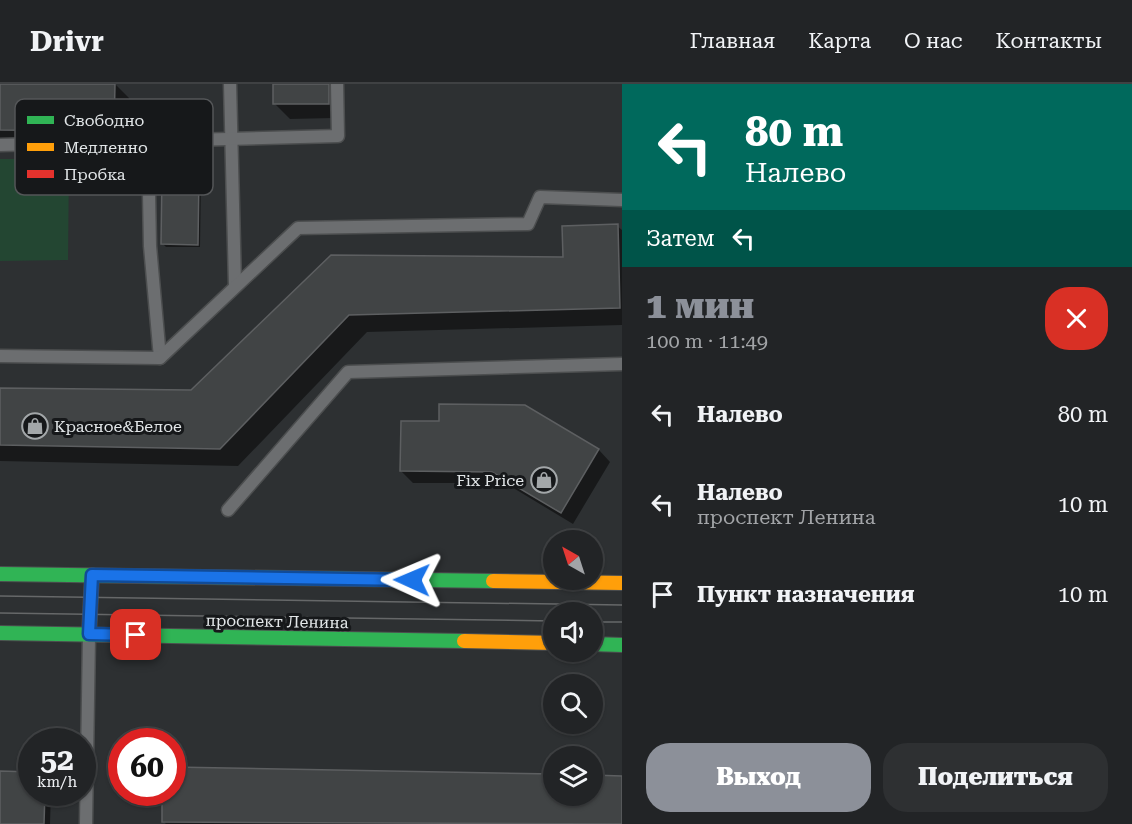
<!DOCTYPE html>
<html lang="ru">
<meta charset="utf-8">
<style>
:root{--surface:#222426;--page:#2e3032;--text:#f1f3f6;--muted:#a2a4a7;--line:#3f4143;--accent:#8c9099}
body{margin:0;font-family:"Roboto Serif",serif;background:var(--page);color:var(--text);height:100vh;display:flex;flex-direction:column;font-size:22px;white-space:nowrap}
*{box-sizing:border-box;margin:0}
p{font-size:20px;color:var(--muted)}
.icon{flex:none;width:33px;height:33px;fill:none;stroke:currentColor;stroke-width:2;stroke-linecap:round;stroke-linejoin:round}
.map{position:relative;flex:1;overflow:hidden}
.side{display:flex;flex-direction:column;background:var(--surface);width:510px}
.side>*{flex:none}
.top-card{background:#00695c;color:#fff;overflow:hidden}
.needle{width:39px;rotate:321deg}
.fabs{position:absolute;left:543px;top:446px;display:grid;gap:12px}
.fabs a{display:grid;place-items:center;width:60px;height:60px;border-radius:50%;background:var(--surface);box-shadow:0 2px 4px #0004,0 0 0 2px var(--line);font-size:30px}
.speed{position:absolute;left:18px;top:644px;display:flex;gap:12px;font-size:30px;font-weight:700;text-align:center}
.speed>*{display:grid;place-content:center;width:78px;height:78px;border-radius:50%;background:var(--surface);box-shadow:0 2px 4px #0004,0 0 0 2px var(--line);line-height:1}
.speed small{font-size:15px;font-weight:400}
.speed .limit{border:9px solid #d22;background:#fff;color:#111}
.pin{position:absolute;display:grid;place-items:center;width:51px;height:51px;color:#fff;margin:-26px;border-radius:12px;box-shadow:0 3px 9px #0006}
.me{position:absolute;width:66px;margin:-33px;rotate:271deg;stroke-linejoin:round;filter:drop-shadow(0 0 4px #0008)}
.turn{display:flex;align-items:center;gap:21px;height:126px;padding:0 24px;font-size:27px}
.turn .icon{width:78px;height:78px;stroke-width:2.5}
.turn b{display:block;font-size:42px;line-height:51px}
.then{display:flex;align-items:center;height:57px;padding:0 24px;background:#0003;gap:12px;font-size:22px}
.round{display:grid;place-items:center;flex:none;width:63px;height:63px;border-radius:24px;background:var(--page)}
.overview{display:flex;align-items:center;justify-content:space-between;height:102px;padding:0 24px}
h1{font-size:36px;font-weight:800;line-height:45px;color:var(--accent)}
.cta{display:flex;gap:12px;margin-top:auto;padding:12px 24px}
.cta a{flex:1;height:69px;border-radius:24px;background:var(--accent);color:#fff;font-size:24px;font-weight:800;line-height:69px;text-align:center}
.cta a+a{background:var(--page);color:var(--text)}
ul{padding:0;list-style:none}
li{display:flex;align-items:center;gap:18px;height:90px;padding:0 24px}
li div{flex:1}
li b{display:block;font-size:22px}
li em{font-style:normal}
header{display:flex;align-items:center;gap:36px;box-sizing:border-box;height:84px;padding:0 30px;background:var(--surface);border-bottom:2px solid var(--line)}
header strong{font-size:28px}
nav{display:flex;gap:33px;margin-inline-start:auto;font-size:21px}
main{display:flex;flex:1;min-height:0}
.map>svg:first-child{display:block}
.green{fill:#234632}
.shadow{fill:#0007}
.building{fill:#414445;stroke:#5d5f61;stroke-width:1.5}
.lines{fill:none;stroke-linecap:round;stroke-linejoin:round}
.lane-casing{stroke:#4c4e4f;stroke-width:15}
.fast-casing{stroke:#4c4e4f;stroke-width:16}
.slow-casing{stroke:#4c4e4f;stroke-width:16}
.jam-casing{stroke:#4c4e4f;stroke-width:16}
.lane{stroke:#6c6e70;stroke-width:12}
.fast{stroke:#30b455;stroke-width:14}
.slow{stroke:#ff9f0a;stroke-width:14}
.jam{stroke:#e5322d;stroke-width:14}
.tram{stroke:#666869;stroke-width:1.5}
.route-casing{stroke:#114b97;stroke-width:15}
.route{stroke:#1a73e8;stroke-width:10}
.labels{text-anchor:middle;stroke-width:6;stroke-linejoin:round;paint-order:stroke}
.poi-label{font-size:16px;fill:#e3e7e9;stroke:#16181a;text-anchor:start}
.street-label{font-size:16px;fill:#e3e7e9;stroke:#16181a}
.key{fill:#16181a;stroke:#545658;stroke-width:1.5}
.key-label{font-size:16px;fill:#e3e7e9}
</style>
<header>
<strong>Drivr</strong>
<nav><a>Главная</a><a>Карта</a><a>О нас</a><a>Контакты</a></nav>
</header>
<main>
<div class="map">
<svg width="622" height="740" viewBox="0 0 622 740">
<rect width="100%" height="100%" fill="#2d3032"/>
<polygon class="green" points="0,75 69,75 68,176 0,177"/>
<g class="shadow">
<polygon points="0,0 115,0 129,14 128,62 0,60"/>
<polygon points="274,0 334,0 334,34 290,35 274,19"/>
<polygon points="198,92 201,95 200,163 166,163 163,160"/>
<polygon points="617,142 622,146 622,241 367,248 238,382 0,377 0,306 191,308 331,173 565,174"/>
<polygon points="524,322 599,366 610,378 573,440 505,399 413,399 401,387 441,339"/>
<polygon points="0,689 32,708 51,708 50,740 0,740"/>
<polygon points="622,693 622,740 166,740 163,737 164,708 592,711"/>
</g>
<g class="building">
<polygon points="0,0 115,0 114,47 0,46"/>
<rect x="273" y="0" width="56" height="20"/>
<polygon points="162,91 199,91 198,161 161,160"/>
<polygon points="618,140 620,224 349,231 220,365 0,361 0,304 191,306 331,171 563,173 562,142"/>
<polygon points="439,320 525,321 599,365 561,429 492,388 400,387 401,337 439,337"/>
<polygon points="172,683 554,690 554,711 592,711 592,691 622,692 622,740 162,738 162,708 172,708"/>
<polygon points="0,687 32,688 32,708 45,708 44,740 0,740"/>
</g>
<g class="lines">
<g class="lane-casing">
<g id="lane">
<polyline points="230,0 235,201"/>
<polyline points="148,58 150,162 160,274"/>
<polyline points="0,61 338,52 337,0"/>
<polyline points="0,272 160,274 298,144 528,140 540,113 622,116"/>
<polyline points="228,426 348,288 622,280"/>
<polyline points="86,740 89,552"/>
</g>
</g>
<g class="fast-casing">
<g id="fast">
<polyline points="0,490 493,497"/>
<polyline points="0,549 464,557"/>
<polyline points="592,560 622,561"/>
</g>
</g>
<g class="slow-casing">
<g id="slow">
<polyline points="493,497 622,499"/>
<polyline points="464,557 554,559"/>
</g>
</g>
<g class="jam-casing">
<polyline id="jam" points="89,550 92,491"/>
</g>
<use href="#lane" class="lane"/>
<use href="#fast" class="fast"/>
<use href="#slow" class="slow"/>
<use href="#jam" class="jam"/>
<g class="tram">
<polyline points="0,512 622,521"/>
<polyline points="0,529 554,537"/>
<polyline points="592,538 622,538"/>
</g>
</g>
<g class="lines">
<g class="route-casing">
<polyline id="route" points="136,551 89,550 92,491 412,496"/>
</g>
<use href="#route" class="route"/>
</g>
<defs>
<g id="shop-ring" transform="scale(1.35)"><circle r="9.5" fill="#16181a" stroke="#a3a7a9" stroke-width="1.5"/><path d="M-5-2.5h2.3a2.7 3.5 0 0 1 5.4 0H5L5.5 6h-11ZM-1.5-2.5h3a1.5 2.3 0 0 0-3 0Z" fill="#a3a7a9"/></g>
</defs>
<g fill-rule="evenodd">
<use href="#shop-ring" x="35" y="342"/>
<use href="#shop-ring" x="544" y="396"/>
</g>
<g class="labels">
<g class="poi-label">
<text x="54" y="348">Красное&amp;Белое</text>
<text x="524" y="402" text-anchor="end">Fix Price</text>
</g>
<g class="street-label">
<text transform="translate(277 537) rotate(1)" y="6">проспект Ленина</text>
</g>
</g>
<rect x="15" y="15" width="198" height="96" rx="9" class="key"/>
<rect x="27" y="32" width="27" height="8" fill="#30b455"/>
<rect x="27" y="59" width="27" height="8" fill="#ff9f0a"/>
<rect x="27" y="86" width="27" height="8" fill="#e5322d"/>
<g class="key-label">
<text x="64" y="42">Свободно</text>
<text x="64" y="69">Медленно</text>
<text x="64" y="96">Пробка</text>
</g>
</svg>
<div class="fabs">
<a><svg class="needle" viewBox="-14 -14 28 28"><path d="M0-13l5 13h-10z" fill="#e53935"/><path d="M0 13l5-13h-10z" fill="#a2a4a7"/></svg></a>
<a><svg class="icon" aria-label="sound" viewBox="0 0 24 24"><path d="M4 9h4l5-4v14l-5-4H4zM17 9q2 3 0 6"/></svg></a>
<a><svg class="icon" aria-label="search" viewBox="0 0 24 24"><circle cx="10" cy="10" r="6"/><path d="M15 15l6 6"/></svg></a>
<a><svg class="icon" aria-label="layers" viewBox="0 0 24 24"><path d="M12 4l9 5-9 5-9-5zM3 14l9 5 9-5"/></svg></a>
</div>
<div class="speed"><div>52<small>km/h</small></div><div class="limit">60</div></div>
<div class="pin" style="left:136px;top:551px;background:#d93025"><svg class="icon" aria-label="arrive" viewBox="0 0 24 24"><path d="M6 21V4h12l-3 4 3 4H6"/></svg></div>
<svg class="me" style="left:412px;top:496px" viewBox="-20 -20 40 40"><path d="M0-17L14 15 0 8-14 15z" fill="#1a73e8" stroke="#fff" stroke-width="4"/></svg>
</div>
<section class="side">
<div class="top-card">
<div class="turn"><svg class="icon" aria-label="left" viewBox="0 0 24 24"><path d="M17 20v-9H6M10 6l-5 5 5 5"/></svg><div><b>80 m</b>Налево</div></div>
<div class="then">Затем<svg class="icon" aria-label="left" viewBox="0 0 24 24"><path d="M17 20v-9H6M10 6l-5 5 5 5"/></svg></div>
</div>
<div class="overview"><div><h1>1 мин</h1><p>100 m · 11:49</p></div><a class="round" style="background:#d93025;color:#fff"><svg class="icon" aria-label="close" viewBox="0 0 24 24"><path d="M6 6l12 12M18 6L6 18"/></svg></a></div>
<ul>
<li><svg class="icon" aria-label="left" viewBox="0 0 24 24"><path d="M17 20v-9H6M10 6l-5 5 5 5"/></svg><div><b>Налево</b></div><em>80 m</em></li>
<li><svg class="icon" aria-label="left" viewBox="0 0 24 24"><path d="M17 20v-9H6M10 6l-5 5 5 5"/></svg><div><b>Налево</b><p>проспект Ленина</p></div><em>10 m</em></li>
<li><svg class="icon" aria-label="arrive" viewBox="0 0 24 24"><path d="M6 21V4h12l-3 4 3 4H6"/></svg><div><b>Пункт назначения</b></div><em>10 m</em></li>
</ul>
<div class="cta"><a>Выход</a><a>Поделиться</a></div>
</section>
</main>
